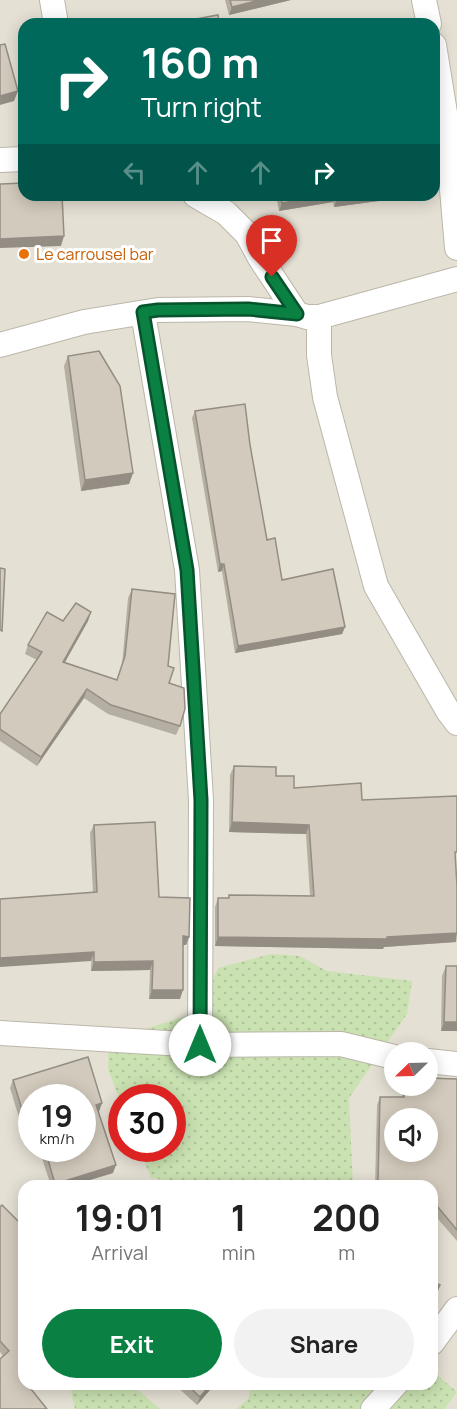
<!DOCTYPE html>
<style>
:root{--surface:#fff;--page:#f2f2f2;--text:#222;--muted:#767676;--accent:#0b8043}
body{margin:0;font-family:Manrope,sans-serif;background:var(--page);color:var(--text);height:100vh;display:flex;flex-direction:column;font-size:22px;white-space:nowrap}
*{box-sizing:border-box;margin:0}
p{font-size:20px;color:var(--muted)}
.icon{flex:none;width:33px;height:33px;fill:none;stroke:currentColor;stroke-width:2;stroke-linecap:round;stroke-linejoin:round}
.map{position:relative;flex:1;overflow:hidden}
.side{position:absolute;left:18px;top:1180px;width:420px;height:210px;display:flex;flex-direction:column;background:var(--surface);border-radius:18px;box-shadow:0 3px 15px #0003}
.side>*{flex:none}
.banner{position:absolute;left:18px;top:18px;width:422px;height:183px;border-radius:18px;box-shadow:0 3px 15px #0003;background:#00695c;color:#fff;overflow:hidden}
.needle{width:39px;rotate:247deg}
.buttons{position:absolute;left:384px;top:1042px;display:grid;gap:12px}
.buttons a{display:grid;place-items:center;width:54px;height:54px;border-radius:50%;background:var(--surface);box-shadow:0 3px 15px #0003;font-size:30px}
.speed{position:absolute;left:18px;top:1084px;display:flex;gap:12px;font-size:30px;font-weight:700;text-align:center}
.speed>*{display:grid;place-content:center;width:78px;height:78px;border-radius:50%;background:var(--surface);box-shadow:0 3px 15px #0003;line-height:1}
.speed small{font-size:15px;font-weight:400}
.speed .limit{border:9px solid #d22;background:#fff;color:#111}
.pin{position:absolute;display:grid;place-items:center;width:51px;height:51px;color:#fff;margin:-62px -26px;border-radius:50% 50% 50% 0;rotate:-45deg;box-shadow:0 0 6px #0007}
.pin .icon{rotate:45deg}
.me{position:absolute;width:66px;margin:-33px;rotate:0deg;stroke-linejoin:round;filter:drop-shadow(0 0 4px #0008)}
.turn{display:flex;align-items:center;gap:21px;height:126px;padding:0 24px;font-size:27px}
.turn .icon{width:78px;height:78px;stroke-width:2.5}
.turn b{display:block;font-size:42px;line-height:51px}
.lanes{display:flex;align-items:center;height:57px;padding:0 24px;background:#0003;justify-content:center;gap:30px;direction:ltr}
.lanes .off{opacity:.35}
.eta{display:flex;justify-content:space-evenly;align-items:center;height:102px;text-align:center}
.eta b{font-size:36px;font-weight:700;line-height:42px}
.primary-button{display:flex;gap:12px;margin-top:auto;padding:12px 24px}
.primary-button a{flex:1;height:69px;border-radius:36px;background:var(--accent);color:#fff;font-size:24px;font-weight:700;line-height:69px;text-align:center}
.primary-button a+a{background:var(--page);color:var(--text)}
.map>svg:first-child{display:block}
.residential{fill:#e5e0d4;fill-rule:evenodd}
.grass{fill:url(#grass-dots)}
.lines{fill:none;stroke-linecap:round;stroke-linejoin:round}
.street-casing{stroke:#bcb6a9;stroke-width:26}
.street{stroke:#fff;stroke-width:24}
.wall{fill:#b5aea2}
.shaded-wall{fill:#938d84}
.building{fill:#d2cabc;stroke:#938d84;stroke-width:1.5;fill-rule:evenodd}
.route-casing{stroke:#07532c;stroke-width:15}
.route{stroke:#0b8043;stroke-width:10}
.food-dot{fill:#e8710a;stroke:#fff;stroke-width:2}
.labels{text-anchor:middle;stroke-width:6;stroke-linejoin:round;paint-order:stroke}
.food-label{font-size:16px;fill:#c56008;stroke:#fff;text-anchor:start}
</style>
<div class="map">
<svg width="457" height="1409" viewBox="0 0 457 1409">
<defs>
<pattern id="grass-dots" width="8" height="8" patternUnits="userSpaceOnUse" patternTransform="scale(1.5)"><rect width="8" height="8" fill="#cae2b2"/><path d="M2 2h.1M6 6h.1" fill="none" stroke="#afc39a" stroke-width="1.8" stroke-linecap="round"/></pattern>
</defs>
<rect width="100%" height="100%" fill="#f1eee6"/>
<path class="residential" d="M0 0H457V1409H0ZM24 24H434V195H24ZM394 1053H428V1086H394ZM32 1098H82V1149H32ZM122 1098H172V1149H122ZM394 1119H428V1152H394ZM24 1186H432V1384H24Z"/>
<g class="grass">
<polygon points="271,954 300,956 327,971 412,981 407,1014 349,1098 353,1186 203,1186 151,1178 139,1149 172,1149 172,1098 122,1098 121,1103 108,1069 109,1040 187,1016 206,996 218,968"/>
<polygon points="432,1374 436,1374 457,1392 444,1409 236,1409 248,1399 252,1385 432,1384"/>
<polygon points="73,1385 132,1385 160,1409 75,1409 71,1391"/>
</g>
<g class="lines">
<g class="street-casing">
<g id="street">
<polyline points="52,0 56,24"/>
<polyline points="424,0 429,24"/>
<polyline points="434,45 446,119 457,248"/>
<polyline points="0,160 24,159"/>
<polyline points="195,195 226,213 247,234 260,258 297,314"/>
<polyline points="143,313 187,570 201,800 200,1045"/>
<polyline points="319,317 319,355 325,397 376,586 448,711 457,723"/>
<polyline points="0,345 84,322 158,310 248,309 297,314 307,317 319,317 457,279"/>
<polyline points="0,1033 200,1045 341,1044 394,1057"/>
<polyline points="428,1061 457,1064"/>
<polyline points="432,1343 457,1309"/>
<polyline points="373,1409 396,1384"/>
</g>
</g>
<use href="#street" class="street"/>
</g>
<g class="wall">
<polygon points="225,0 291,0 229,15"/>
<polygon points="276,195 387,195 386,200 334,207 333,202 279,211"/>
<polygon points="68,356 133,473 129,484 81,491 64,366"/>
<polygon points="195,411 250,445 267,540 282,580 345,627 342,634 235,653 222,571 218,572 192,418"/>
<polygon points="132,589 168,666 169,683 180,726 176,735 108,714 84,698 37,766 0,741 0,714 37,660 25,654 28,645 63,621 91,612 88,621 65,662 117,680 122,665 128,598"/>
<polygon points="234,766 276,776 294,788 362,800 456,855 455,857 457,886 456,942 384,947 383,949 215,946 215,907 218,898 228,898 229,895 310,896 306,834 229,832 230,775"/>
<polygon points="94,825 159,897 189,937 186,945 183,945 180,999 149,999 150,970 91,971 93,892 90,833"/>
<polygon points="446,966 457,966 457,1031 441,1031 442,976"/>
<polygon points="457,1079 457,1241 432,1212 432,1186 375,1186 377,1105 380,1097 402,1097 402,1086 428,1086"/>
<polygon points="13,1080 102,1103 99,1112 113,1173 70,1186 51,1186 39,1149 82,1149 32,1098 32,1132 24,1134 10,1088"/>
<polygon points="0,1207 24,1384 0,1352"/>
<polygon points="174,1384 215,1384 197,1405"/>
</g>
<g class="shaded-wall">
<polygon points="260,0 291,0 229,15 232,7"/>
<polygon points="18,91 14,101 0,105 0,96"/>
<polygon points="332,195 336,195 333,202 279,211 282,203"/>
<polygon points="366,195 387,195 386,200 334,207 337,199"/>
<polygon points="64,236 61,246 0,248 0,239"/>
<polygon points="133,473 129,484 81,491 85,480"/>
<polygon points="220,564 224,564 222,571 218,572"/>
<polygon points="91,612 88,621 60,671 63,662"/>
<polygon points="345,627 342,634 235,653 238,646"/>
<polygon points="87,689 84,698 37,766 41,757"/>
<polygon points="232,822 309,825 306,834 229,832"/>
<polygon points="457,933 456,942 384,947 383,949 215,946 218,937 387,937"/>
<polygon points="183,936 189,937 186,945 180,945"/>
<polygon points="94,952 91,961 0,967 0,958"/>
<polygon points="153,961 150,970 91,971 94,962"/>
<polygon points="152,990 183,990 180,999 149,999"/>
<polygon points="444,1022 457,1022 457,1031 441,1031"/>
<polygon points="102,1103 99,1111 94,1113 96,1105"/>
<polygon points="32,1125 32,1132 24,1134 27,1126"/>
<polygon points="116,1165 113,1173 70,1186 54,1186 55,1184"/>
<polygon points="378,1181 409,1183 408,1186 376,1186"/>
<polygon points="440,1285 437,1294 432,1301 432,1298"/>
<polygon points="211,1384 215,1384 197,1405 200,1397"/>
</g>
<g class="building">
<polygon points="230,0 260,0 232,7"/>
<polygon points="218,15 219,24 169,24"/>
<polygon points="5,44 18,91 0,96 0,45"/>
<polygon points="24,183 24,195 62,195 64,236 0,239 0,184"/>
<polygon points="280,195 332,195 282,203"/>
<polygon points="336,195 366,195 337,199"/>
<polygon points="99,351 120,386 133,473 85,480 68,356"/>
<polygon points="245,404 250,445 267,540 275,538 282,580 333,569 345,627 238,646 224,564 220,564 195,411"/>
<polygon points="0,568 5,569 2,631 0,630"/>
<polygon points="132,589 175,594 168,666 174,668 169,683 184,688 185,709 180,726 111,705 87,689 41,757 0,729 0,714 42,652 28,645 47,612 63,621 76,603 91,612 63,662 117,680 125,656"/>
<polygon points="234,766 276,767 276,776 294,776 294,788 361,783 362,800 457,796 457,852 455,852 457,886 457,933 387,937 387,939 218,937 218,898 229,898 229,895 314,896 309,825 232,822"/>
<polygon points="155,822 159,897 190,898 189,937 183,936 183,990 152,990 153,961 94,962 94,952 0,958 0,899 97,892 94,825"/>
<polygon points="446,966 457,966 457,1022 444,1022"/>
<polygon points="88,1057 102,1103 96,1105 116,1165 55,1184 45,1149 82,1149 82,1098 32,1098 32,1125 27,1126 13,1080"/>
<path d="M428 1078 457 1079V1230L432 1200V1186H407L409 1183 378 1181 380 1097H404L405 1086H428ZM394 1119H428V1152H394Z"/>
<polygon points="2,1205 24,1227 24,1375 22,1377 24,1380 24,1384 27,1384 47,1409 0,1409 0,1359 9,1351 0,1341 0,1207"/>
<polygon points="432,1281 440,1285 432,1298"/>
<polygon points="186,1384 211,1384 200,1397"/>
</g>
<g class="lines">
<g class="route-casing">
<polyline id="route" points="200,1045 201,800 187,570 143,312 158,310 248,309 297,314 272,277"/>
</g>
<use href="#route" class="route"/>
</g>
<circle class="food-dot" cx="24" cy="254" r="6"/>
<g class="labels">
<g class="food-label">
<text x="36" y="260">Le carrousel bar</text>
</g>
</g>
</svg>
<div class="buttons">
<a><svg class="needle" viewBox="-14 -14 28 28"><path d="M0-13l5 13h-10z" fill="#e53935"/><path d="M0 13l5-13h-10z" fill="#767676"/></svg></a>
<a><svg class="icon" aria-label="sound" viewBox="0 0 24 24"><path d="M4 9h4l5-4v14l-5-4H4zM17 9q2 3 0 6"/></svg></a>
</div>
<div class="speed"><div>19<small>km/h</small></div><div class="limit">30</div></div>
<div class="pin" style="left:272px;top:277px;background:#d93025"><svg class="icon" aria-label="arrive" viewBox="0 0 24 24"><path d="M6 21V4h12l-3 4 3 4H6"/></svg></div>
<svg class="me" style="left:200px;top:1045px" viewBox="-20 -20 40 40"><circle r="19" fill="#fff"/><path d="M0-13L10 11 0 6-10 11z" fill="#0b8043"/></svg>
<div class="banner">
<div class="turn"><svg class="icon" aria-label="right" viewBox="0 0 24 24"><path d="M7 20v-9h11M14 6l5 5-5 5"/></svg><div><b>160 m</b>Turn right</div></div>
<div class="lanes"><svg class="icon off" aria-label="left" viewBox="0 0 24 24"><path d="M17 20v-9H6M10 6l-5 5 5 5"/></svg><svg class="icon off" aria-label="ahead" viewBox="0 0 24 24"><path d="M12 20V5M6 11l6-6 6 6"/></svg><svg class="icon off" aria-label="ahead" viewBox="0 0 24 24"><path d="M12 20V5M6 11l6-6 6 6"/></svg><svg class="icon" aria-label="right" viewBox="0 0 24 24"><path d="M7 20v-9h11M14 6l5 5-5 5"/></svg></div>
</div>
<section class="side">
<div class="eta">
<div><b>19:01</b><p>Arrival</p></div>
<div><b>1</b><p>min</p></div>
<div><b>200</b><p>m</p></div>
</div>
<div class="primary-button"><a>Exit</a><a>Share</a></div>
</section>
</div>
